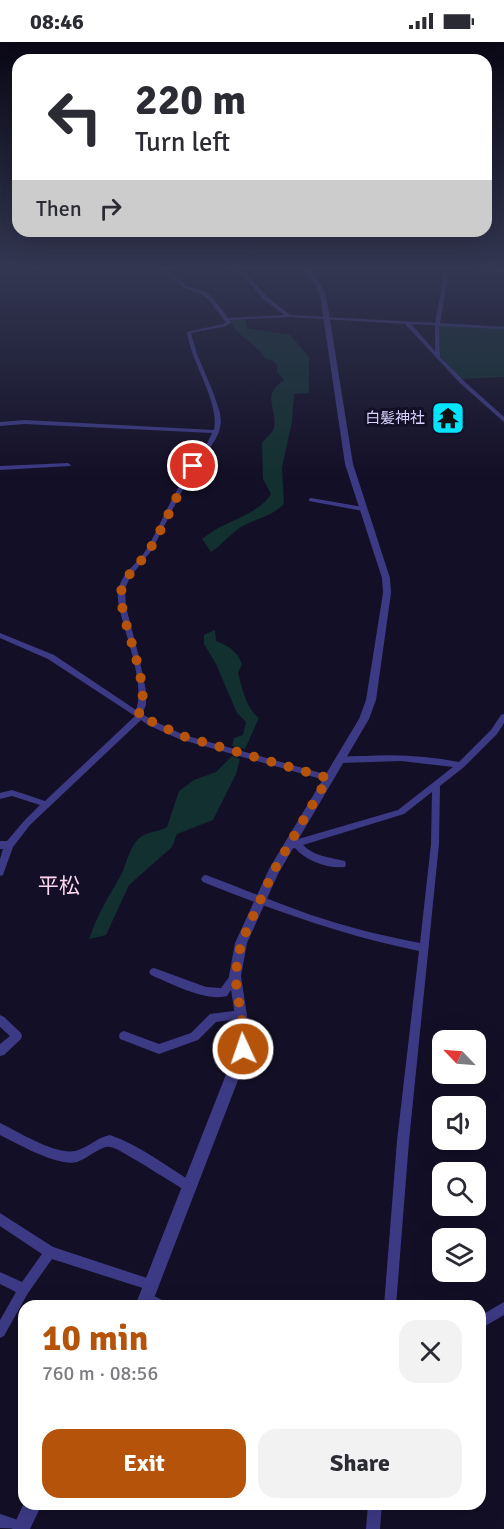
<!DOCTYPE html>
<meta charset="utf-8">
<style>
:root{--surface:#fff;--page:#f2f2f3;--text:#2b2b33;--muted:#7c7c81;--accent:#b45309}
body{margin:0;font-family:Signika,"Noto Sans JP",sans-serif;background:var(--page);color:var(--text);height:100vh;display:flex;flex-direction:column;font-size:22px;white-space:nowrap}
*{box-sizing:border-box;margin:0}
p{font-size:20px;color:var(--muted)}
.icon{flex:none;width:33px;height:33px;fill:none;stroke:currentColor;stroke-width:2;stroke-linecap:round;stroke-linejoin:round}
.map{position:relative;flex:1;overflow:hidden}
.sheet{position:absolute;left:18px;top:1258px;width:468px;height:210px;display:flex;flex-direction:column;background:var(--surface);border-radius:18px;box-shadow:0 6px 24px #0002}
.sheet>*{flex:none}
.banner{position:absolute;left:12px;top:12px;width:480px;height:183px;border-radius:18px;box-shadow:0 6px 24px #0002;background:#fff;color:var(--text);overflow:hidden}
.needle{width:39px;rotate:295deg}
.buttons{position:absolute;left:432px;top:988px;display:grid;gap:12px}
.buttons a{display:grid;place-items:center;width:54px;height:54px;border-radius:12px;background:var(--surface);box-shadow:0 6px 24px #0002;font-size:30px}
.pin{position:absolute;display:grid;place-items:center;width:51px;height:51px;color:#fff;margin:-26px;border:3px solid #fff;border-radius:50%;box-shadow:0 2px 6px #0007}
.me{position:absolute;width:66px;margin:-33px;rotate:357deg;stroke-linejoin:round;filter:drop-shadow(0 0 4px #0008)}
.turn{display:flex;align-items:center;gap:21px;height:126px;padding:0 24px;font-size:27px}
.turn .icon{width:78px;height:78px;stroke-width:2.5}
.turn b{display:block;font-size:42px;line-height:51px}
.then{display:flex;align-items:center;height:57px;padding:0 24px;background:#0003;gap:12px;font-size:22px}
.round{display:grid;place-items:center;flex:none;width:63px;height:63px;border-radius:18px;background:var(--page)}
.head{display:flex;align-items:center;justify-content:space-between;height:102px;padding:0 24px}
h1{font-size:36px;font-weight:700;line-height:45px;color:var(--accent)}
.cta{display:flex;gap:12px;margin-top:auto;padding:12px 24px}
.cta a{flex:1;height:69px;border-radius:18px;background:var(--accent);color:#fff;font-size:24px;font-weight:700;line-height:69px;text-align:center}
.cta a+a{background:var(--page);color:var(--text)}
.status{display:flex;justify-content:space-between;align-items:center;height:42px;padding:0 30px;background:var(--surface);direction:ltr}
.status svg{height:16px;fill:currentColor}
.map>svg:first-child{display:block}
.green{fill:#12302f}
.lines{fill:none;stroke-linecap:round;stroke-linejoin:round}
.minor{fill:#3d3a85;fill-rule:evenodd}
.tertiary{fill:#3d3a85;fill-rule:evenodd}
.secondary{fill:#6f6bff;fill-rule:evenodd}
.route{stroke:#b45309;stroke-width:10;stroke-dasharray:0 18}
.labels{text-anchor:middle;stroke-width:6;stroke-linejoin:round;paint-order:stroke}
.far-poi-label{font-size:15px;fill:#d9d4ff;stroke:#130f26;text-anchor:end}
.quarter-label{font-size:21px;fill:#ffd6f0;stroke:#130f26}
</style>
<div class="status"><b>08:46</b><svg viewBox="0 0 49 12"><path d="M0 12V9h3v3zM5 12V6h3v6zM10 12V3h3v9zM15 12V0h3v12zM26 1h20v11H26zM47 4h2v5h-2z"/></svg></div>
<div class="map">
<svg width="504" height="1487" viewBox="0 0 504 1487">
<rect width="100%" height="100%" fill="#130f26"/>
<g class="green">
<path d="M245 277 247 286 290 293 309 315V351L294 352 292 379 282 426 284 462C270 476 258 475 241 485 230 492 222 503 211 510L202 497C222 479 256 475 271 452L263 437 262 401C265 396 272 392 274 386 278 366 260 354 284 338L277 330V323L273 319 265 317C257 301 236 295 230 278Z"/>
<polygon points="439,284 504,284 504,335 461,337 440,314"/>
<path d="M215 588 216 599C228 603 239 611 242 623L238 631C242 645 246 667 259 676L245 707 232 704 234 696 243 693 246 680 237 671 216 622 204 602V593Z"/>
<path d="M232 714 240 717 236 732 213 778 177 792 172 805 129 843 106 893 89 897C97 874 108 855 120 835 127 822 129 803 142 794 150 789 159 790 167 785L179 749 194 738 216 730Z"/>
</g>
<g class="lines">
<g class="minor">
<polygon points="16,226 0,229 0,227"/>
<path d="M161 226H165L185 243 205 250 212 255 228 276 285 273 263 257 243 233 227 226H233L245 231 267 255 290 273 435 281 445 228 425 226 504 228V230L449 228 440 281 504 285V287L439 284 440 315 465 340 504 375V380L461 342 405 282 289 275 230 278 231 281 226 284 191 291 197 312 213 350 220 371 221 380 219 390 215 398 181 451 152 508 130 535 125 547 126 565 139 615 146 649V663L142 672 154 679 184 693 328 733 332 736 328 739 179 697 148 683 141 678 30 783 13 805 4 830 3 833 0 834V817L3 807H0V799H7L24 779 40 763 12 754 0 757V751L12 748 45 759 135 674 48 617 0 596V591L54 613 136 668C145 644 127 597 121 573 119 564 116 554 119 545 123 530 138 521 146 508 157 490 165 469 176 450 187 430 203 413 212 391L24 382 0 384V380L24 378 214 388C220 360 191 321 187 290L223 282 226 280 208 257 201 252 183 245ZM411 282 435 283V309Z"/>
<polygon points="68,421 71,423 70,424 0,428 0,424"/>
<polygon points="311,456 363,465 366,467 363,469 309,459 309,457"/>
<path d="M504 672V681L497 692 464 725 440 744 439 802 409 1099 396 1264H384L397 1099 419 909C344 894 273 868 203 840L201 837 203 834 206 833C241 846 276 861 311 873 347 885 383 894 420 901L431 802 432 750 404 772 303 803C315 815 329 815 345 819L346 822 345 825C328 827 306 819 295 806L288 808 285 807 284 804 285 801 288 800 398 768 453 725 401 719 340 721 337 720 336 718 337 716C346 714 356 714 365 714 397 712 428 714 459 720L491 688 501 673Z"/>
<path d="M154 926 206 945 221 946 232 931 235 930 238 931 240 934 227 954C206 960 170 941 151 933L149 930 151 927Z"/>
<polygon points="241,968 245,970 246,973 245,976 216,980 198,998 159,1012 120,997 119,994 120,991 124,989 159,1002 191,991 210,972"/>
<polygon points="0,973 4,975 21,991 22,994 21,997 4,1013 0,1014 0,1002 10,994 0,985"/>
<path d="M0 1081C19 1090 55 1113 75 1109 88 1106 97 1095 110 1093 139 1103 168 1125 194 1141L196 1145 194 1149 190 1151 186 1149C166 1137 147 1124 127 1113 122 1110 116 1106 110 1105 102 1103 87 1117 77 1120 58 1125 18 1102 0 1093Z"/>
<polygon points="0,1171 53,1205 156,1239 158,1243 156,1247 152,1249 52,1217 28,1251 4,1294 0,1296 0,1278 16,1250 0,1242 0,1230 22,1240 42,1212 0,1184"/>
<polygon points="146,1250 166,1260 168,1264 150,1264 142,1260 140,1256 142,1252"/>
<polygon points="504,1260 504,1273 480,1287 480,1274"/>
<polygon points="368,1462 382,1462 380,1487 366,1487"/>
<polygon points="0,1472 27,1481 29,1487 0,1486"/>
</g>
<g class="tertiary">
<polygon points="301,226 307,226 316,235 326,253 353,422 390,536 391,551 376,658 369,677 278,832 247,901 241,934 249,987 250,1007 151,1264 135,1264 236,1007 237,987 229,934 235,901 269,827 359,677 366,658 383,551 382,536 345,422 320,253 312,237"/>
<polygon points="24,1461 42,1462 30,1487 12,1487"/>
</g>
<polygon class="secondary" points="0,226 4,226 1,228"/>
</g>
<linearGradient id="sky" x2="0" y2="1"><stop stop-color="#0a0815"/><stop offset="0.52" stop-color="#333752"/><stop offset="1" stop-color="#333752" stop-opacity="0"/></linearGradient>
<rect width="504" height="434" fill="url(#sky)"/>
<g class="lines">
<path class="route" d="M193 424C177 452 165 483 148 510 140 522 121 537 121 552 120 581 155 649 138 673L182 694 328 736 273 830 241 901 235 934 243 987V1007"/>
</g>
<defs>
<g id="temple-square" transform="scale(1.725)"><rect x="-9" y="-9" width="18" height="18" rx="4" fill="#00e5ff" stroke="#130f26"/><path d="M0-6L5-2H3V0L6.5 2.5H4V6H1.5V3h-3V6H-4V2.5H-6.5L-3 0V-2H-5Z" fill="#111"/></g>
</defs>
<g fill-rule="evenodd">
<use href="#temple-square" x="448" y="376"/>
</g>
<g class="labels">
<g class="far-poi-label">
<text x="425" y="381">白髪神社</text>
</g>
<g class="quarter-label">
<text x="59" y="851">平松</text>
</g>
</g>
</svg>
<div class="buttons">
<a><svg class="needle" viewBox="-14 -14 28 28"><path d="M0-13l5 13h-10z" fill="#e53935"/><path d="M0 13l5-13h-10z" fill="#7c7c81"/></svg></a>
<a><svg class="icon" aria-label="sound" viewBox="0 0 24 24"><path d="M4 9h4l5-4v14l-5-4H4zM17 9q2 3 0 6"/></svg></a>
<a><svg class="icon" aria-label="search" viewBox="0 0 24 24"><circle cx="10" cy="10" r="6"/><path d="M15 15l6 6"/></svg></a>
<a><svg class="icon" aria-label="layers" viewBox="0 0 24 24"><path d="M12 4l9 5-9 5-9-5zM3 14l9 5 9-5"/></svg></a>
</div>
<div class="pin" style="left:193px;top:424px;background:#d93025"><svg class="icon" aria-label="arrive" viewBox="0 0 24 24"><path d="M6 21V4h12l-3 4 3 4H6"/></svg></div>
<svg class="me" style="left:243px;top:1007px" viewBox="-20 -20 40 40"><circle r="17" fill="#b45309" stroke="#fff" stroke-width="3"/><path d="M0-11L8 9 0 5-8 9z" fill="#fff"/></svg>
<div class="banner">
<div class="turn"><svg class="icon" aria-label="left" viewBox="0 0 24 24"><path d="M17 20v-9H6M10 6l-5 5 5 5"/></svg><div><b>220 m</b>Turn left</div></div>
<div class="then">Then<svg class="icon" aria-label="right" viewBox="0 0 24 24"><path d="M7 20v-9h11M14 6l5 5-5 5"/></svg></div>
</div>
<section class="sheet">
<div class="head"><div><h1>10 min</h1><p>760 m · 08:56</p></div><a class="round"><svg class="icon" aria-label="close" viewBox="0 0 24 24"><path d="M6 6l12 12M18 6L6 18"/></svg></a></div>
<div class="cta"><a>Exit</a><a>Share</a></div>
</section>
</div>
